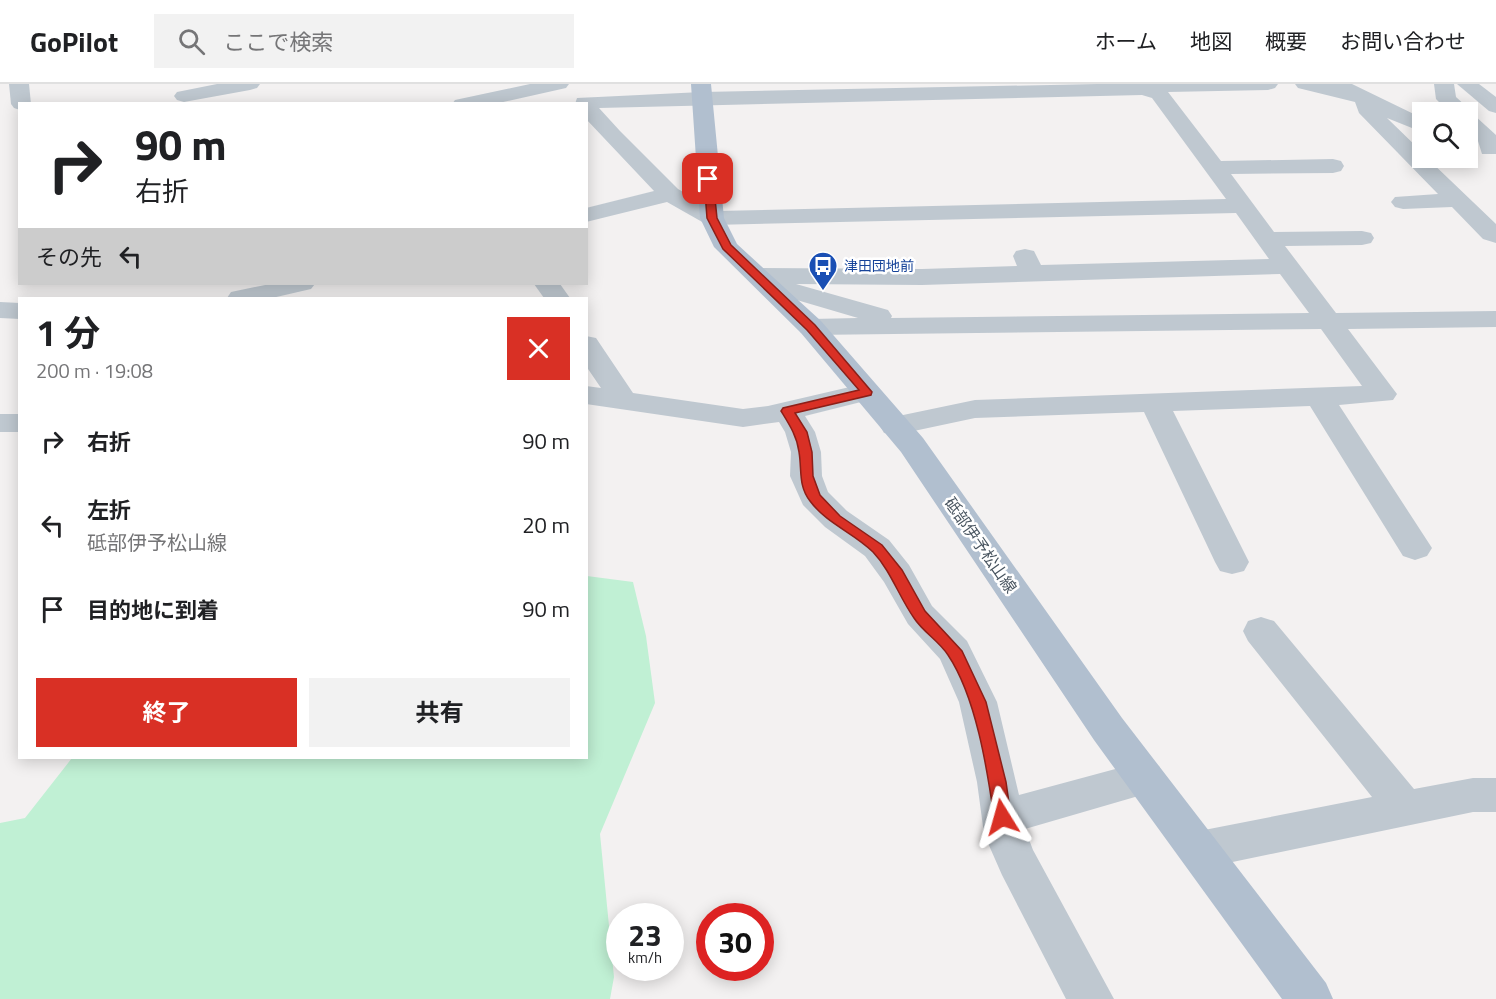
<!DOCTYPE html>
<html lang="ja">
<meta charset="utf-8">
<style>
:root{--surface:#fff;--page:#f2f2f2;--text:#202124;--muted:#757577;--line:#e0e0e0;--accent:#d93025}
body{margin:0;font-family:"Titillium Web","Noto Sans JP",sans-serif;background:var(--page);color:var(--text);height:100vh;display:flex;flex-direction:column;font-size:22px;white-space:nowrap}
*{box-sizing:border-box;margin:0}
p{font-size:20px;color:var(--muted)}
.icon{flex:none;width:33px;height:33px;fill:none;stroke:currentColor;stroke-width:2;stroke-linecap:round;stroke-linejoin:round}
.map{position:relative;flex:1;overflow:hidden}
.sheet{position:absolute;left:18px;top:213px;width:570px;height:462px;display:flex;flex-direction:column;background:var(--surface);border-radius:0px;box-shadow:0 3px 15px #0003}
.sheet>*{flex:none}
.banner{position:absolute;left:18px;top:18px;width:570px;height:183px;border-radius:0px;box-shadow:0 3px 15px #0003;background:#fff;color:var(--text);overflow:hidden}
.tools{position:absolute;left:1412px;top:18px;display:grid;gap:12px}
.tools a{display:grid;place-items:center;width:66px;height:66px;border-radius:0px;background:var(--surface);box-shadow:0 3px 15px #0003;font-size:30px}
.speed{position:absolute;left:606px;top:819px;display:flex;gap:12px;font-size:30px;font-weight:700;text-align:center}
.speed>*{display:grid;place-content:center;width:78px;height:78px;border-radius:50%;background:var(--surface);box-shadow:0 3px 15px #0003;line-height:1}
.speed small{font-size:15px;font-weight:400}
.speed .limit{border:9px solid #d22;background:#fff;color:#111}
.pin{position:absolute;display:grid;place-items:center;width:51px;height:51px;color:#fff;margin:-26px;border-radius:12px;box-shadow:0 3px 9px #0006}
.me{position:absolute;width:66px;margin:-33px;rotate:352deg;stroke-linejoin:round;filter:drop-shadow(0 0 4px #0008)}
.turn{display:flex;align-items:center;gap:21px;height:126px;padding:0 18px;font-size:27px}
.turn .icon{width:78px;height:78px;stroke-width:2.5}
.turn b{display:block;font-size:42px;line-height:51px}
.then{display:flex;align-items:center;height:57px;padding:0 18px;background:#0003;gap:12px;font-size:22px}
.round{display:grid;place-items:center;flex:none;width:63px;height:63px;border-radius:0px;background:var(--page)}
.summary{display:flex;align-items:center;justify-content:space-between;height:102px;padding:0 18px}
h1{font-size:36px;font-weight:700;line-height:45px}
.action{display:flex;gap:12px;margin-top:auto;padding:12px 18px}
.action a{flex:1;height:69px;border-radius:0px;background:var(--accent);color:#fff;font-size:24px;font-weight:700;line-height:69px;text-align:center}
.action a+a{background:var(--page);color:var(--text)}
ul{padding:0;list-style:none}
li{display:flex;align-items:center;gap:18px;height:84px;padding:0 18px}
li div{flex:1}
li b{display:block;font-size:22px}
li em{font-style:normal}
header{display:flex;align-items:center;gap:36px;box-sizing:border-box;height:84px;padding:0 30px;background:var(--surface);border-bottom:2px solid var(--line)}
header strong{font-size:28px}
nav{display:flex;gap:33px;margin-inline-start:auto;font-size:21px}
.search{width:420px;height:54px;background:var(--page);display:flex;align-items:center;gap:15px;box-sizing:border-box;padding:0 21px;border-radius:0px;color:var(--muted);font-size:22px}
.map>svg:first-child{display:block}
.green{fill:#c0f0d4}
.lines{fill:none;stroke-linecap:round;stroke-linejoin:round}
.minor{fill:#bfc8d0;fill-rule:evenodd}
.major{fill:#b1bfcf;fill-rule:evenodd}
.route{fill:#d93025;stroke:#8d1f18;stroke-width:1.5}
.labels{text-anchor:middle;stroke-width:5;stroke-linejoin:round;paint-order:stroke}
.far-transit-label{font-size:14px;fill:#164399;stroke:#fff;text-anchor:start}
.street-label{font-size:16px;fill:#48545f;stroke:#fff}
</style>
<header>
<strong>GoPilot</strong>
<div class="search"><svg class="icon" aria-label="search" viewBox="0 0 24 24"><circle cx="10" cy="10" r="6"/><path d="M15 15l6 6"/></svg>ここで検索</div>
<nav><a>ホーム</a><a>地図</a><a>概要</a><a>お問い合わせ</a></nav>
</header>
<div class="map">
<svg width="1496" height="915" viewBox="0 0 1496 915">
<rect width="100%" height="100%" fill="#f3f1f1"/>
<polygon class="green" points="587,492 633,498 646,552 655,619 600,750 614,893 610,915 0,915 0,739 25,734 72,674 586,674"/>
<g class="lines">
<g class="minor">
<polygon points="9,0 29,0 31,20 20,20 20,26 14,24 11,20"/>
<polygon points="217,0 260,0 257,4 250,6 184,18 177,16 174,12 177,8"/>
<polygon points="530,0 569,0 566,4 494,20 452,20 455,16"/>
<path d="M1097 0H1278L1275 4 1268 6 1168 8 1221 77 1333 75 1341 77 1344 82 1341 87 1333 89 1231 90 1274 148 1362 147 1371 149 1374 154 1371 159 1362 161 1285 162 1336 229 1496 227V243L1348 245 1397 310 1393 316 1339 321 1432 464 1427 472 1415 476 1403 472 1310 322 1173 327 1249 478 1244 487 1232 490 1220 487 1215 478 1144 328 975 334 895 351 884 349 880 342 884 335 975 316 1362 302 1321 245 811 251 801 249 798 243 801 237 811 235 858 234 773 209 769 204 772 200 749 197 745 192 749 187 758 184 922 185 1017 182 1013 172 1016 167 1025 165 1034 167 1041 181 1269 175 1236 129 712 141 704 139 667 118 586 138V124L654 107 586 35V20H575L577 14 702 8ZM1142 11 1152 14 1226 115 717 127 678 105 620 47 599 24ZM1280 190 1309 229 891 234 892 232 888 226 796 200 922 201Z"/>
<polygon points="1295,0 1352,0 1422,34 1422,48 1387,34 1422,68 1422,74 1427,74 1496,140 1496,159 1483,155 1452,123 1403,125 1395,123 1391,118 1395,113 1438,110 1359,29 1355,18 1298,4"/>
<polygon points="1434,0 1454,0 1456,13 1468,24 1470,30 1474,31 1496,51 1496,70 1482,70 1478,57 1467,47 1467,28 1449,28 1436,15"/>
<polygon points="1457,0 1479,0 1496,13 1496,29 1489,27"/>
<polygon points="270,200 315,200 311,205 272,214 227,214 231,208"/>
<polygon points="534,200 560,200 570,214 544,214"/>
<polygon points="0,218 20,219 20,235 0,234"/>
<polygon points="586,252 596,254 633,309 743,325 768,322 867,299 877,302 881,308 877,314 805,332 815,348 821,368 822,392 828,408 847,427 889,456 909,481 932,522 967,557 997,618 1019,711 1145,677 1159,682 1165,694 1159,706 1025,745 1033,766 1114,915 1066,915 1002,791 984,750 977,698 959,618 940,575 908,540 884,498 865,472 825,443 803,421 790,392 791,368 785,348 779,338 743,343 586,320 586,302 601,304 586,282"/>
<rect x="0" y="330" width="20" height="18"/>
<polygon points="1261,533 1274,537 1414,705 1473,694 1496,694 1496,728 1473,728 1199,785 1184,779 1178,766 1184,753 1199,747 1372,713 1248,557 1243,547 1248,537"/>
</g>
<polygon class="major" points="691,0 711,0 724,134 737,160 821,237 923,354 1122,634 1326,899 1333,915 1282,915 1094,656 901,368 801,249 714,163 700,134"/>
</g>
<path class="route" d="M708 92 713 95 717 134 731 161 815 241 872 308 871 311 795 329 807 348 812 368 813 392 820 411 840 432 882 461 902 486 925 527 962 567 986 618 1006 698 1011 733 1008 738 1002 741 996 738 994 733C987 684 976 613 948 571 939 557 923 548 914 534 899 513 891 487 873 468 854 449 827 440 810 417 798 402 802 385 799 368 797 352 789 340 781 327L783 324 859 306 807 246 723 165 707 134 704 95Z"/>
<defs>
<g id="bus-pin" transform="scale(1.5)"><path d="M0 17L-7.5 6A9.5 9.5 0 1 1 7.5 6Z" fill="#1a4fb4" stroke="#fff"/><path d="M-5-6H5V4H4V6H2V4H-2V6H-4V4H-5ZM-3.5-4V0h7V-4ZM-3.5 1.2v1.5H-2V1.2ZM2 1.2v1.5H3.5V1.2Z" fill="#fff"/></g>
</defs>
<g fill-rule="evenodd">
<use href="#bus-pin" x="823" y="182"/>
</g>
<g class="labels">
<g class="far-transit-label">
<text x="844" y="187">津田団地前</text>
</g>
<g class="street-label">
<text transform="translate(981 461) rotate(55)" y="6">砥部伊予松山線</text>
</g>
</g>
</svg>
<div class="tools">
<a><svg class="icon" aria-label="search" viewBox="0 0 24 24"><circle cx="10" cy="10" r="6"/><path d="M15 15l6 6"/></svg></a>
</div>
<div class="speed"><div>23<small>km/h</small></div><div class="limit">30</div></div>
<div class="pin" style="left:708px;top:95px;background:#d93025"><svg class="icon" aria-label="arrive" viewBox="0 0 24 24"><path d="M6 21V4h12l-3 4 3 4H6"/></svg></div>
<svg class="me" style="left:1002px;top:733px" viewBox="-20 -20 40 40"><path d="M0-17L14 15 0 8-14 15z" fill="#d93025" stroke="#fff" stroke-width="4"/></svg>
<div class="banner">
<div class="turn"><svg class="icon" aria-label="right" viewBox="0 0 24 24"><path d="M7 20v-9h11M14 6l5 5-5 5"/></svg><div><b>90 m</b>右折</div></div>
<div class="then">その先<svg class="icon" aria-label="left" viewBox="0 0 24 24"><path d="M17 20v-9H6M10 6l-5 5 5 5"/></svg></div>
</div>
<section class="sheet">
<div class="summary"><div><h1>1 分</h1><p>200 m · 19:08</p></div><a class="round" style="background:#d93025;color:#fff"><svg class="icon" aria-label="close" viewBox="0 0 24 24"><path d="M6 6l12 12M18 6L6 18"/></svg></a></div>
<ul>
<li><svg class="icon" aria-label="right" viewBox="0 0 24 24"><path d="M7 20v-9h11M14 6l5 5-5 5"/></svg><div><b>右折</b></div><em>90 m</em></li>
<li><svg class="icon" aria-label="left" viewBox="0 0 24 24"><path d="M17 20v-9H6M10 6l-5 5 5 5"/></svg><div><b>左折</b><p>砥部伊予松山線</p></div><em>20 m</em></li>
<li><svg class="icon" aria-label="arrive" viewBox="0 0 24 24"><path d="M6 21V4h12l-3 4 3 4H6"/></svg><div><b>目的地に到着</b></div><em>90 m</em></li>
</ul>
<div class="action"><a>終了</a><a>共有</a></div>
</section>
</div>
